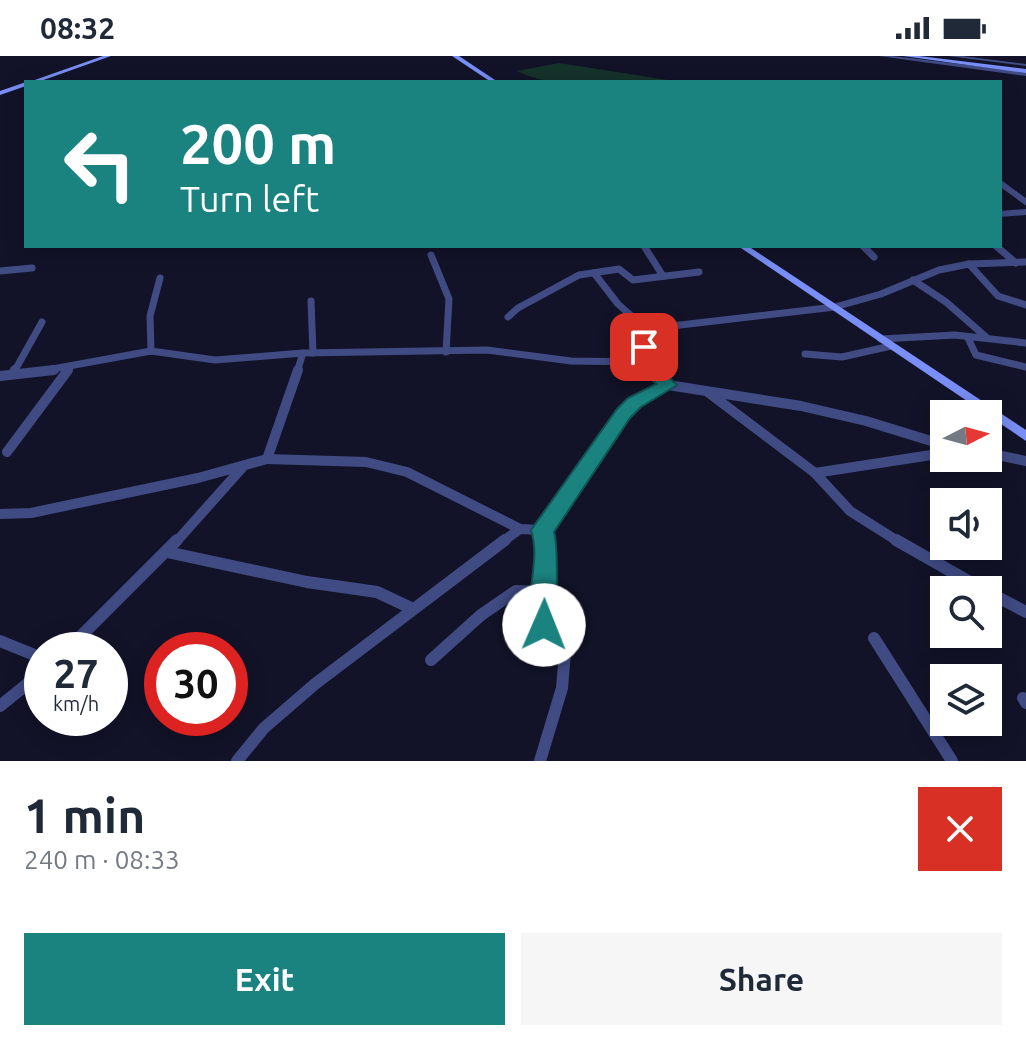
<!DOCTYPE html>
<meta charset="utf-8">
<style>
:root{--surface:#fff;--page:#f6f6f7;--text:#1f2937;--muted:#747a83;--accent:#1a8380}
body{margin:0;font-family:Ubuntu,sans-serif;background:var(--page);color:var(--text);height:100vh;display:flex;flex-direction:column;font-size:30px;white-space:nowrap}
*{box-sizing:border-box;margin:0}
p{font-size:26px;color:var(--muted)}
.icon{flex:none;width:44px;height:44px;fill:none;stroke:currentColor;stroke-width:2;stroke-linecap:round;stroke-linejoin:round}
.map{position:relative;height:705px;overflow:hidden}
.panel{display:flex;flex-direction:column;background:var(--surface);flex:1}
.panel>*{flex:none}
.banner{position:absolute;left:24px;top:24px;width:978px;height:168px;border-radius:0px;box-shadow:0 4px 20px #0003;background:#1a8380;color:#fff;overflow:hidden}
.needle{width:52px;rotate:84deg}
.fabs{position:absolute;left:930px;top:344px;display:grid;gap:16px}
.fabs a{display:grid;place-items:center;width:72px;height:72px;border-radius:0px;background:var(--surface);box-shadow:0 4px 20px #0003;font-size:40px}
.speed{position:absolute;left:24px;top:576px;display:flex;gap:16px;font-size:40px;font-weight:700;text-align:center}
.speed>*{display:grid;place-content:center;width:104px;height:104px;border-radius:50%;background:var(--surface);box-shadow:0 4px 20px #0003;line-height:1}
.speed small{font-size:20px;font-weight:400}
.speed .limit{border:12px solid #d22;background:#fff;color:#111}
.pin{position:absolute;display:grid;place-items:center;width:68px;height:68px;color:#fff;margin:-34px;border-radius:16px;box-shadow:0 4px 12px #0006}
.me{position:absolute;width:88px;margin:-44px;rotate:1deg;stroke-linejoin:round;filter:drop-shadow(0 0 6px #0008)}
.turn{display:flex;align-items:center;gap:28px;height:168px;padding:0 24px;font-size:36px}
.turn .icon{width:104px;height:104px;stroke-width:2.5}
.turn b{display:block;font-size:56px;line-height:68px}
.round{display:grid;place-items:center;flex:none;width:84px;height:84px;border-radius:0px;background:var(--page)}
.overview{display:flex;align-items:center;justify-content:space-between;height:136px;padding:0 24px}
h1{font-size:48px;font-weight:700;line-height:60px}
.action{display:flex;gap:16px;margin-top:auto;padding:16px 24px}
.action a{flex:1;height:92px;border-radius:0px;background:var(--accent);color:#fff;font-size:32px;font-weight:700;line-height:92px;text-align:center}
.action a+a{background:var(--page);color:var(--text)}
.status{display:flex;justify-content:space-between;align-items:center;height:56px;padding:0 40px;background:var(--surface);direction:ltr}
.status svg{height:22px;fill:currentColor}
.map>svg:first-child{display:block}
.green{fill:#15322b}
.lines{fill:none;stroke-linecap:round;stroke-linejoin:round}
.minor-far3{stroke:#404b84;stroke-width:6}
.minor-far2{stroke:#404b84;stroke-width:7}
.minor-far1{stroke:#404b84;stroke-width:10}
.minor{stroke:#404b84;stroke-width:12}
.tertiary{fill:#404b84;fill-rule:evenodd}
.secondary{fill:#798ef6;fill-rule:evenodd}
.route{fill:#1a8380;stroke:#115553;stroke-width:2}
</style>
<div class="status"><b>08:32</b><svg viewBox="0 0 49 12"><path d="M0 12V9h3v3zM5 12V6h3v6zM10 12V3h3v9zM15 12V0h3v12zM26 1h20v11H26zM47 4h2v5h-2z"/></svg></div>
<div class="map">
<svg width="1026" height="705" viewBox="0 0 1026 705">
<rect width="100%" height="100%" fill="#121328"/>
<path class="green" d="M559 7 668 24 672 26C627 26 557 36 517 15Z"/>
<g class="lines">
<g class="minor-far3">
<polyline points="1000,127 1026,146"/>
<polyline points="1000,158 1026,156"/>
</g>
<g class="minor-far2">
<polyline points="644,190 663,220"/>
<polyline points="863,190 874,201"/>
<polyline points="996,190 1016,207"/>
<polyline points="431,199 449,243 446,296"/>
<polyline points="969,208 998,240 1026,249"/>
<polyline points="0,215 32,212"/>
<polyline points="594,217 618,248 646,273 835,251 881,238 939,214 969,208 1026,206"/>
<polyline points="913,224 946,246 986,281"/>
<polyline points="311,245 313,297"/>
<polyline points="508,261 518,252 579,219 619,213 633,224 699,216"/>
<polyline points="968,282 976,299 1026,311"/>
<polyline points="881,283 955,279 1026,287"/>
<polyline points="151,295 150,260 160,222"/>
<polyline points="805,298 842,301 891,290"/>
<polyline points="643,306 646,273"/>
<polyline points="14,316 42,266"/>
<polyline points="36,316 151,295 215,304 303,297 487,294 571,305 643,306 654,316"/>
<polyline points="66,316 69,312"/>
<polyline points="297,316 303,297"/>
</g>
<g class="minor-far1">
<polyline points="651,314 668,329 801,350 866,365 944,389"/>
<polyline points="13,318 15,314"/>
<polyline points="0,320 54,314"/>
<polyline points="709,337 815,417 850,455 899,486"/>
<polyline points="7,396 68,314"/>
<polyline points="988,397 1026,405"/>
<polyline points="267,403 366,406 407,416 520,473"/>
<polyline points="815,417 944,397"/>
<polyline points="0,458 31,457 198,422 267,403 298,314"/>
<polyline points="542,474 545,486"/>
<polyline points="176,486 242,412"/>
<polyline points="502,486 520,473 542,474 624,358 634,347 668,329"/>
</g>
<g class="minor">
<polyline points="896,484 984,534"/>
<polyline points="167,496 307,526 377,536 413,553"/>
<polyline points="988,536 1026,556"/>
<polyline points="874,582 952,705"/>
<polyline points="0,585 42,602"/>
<polyline points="67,594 177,484"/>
<polyline points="431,604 481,559 516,535 543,536"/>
<polyline points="1023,642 1026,647"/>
<polyline points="0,650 42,616"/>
<polyline points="237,705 264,672 315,628 505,484"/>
<path d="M540 705 562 632 565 597C528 556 554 530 544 484"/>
</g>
<g class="tertiary">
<polygon points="879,0 893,0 1026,16 1026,20"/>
<polygon points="948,0 962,0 1026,8 1026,10"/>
</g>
<g class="secondary">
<polygon points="103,0 111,0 38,26 29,26"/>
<polygon points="452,0 459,0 498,26 491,26"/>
<polygon points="903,0 919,0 1026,13 1026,17"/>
<polygon points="26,26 26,30 0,39 0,35"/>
<polygon points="738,190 748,190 1026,374 1026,385"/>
</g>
</g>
<path class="route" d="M644 286 652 291V304L677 329 641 351 630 362 554 476C558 489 558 565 553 577L544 581 535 577C521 544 542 507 531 474L617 353 628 342 656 328 635 306 636 291Z"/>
</svg>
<div class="fabs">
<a><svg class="needle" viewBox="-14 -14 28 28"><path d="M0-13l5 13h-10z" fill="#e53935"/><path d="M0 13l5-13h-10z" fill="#747a83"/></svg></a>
<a><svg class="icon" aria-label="sound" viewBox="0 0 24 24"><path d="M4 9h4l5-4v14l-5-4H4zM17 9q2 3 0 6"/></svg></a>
<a><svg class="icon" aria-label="search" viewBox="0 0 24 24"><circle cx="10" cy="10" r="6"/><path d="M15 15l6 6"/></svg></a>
<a><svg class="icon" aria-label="layers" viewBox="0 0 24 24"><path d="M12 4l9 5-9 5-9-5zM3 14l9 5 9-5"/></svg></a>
</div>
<div class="speed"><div>27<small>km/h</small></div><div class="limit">30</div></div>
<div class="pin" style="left:644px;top:291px;background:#d93025"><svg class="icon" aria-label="arrive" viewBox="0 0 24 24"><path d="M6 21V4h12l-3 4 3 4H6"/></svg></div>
<svg class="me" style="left:544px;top:569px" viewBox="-20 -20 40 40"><circle r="19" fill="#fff"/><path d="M0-13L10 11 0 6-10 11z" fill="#1a8380"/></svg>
<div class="banner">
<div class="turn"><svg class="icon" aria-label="left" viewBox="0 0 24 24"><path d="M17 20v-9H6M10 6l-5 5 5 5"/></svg><div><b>200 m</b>Turn left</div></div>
</div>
</div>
<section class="panel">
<div class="overview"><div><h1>1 min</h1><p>240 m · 08:33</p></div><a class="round" style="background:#d93025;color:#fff"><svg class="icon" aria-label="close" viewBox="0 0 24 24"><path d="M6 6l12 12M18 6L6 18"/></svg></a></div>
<div class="action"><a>Exit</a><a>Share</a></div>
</section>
